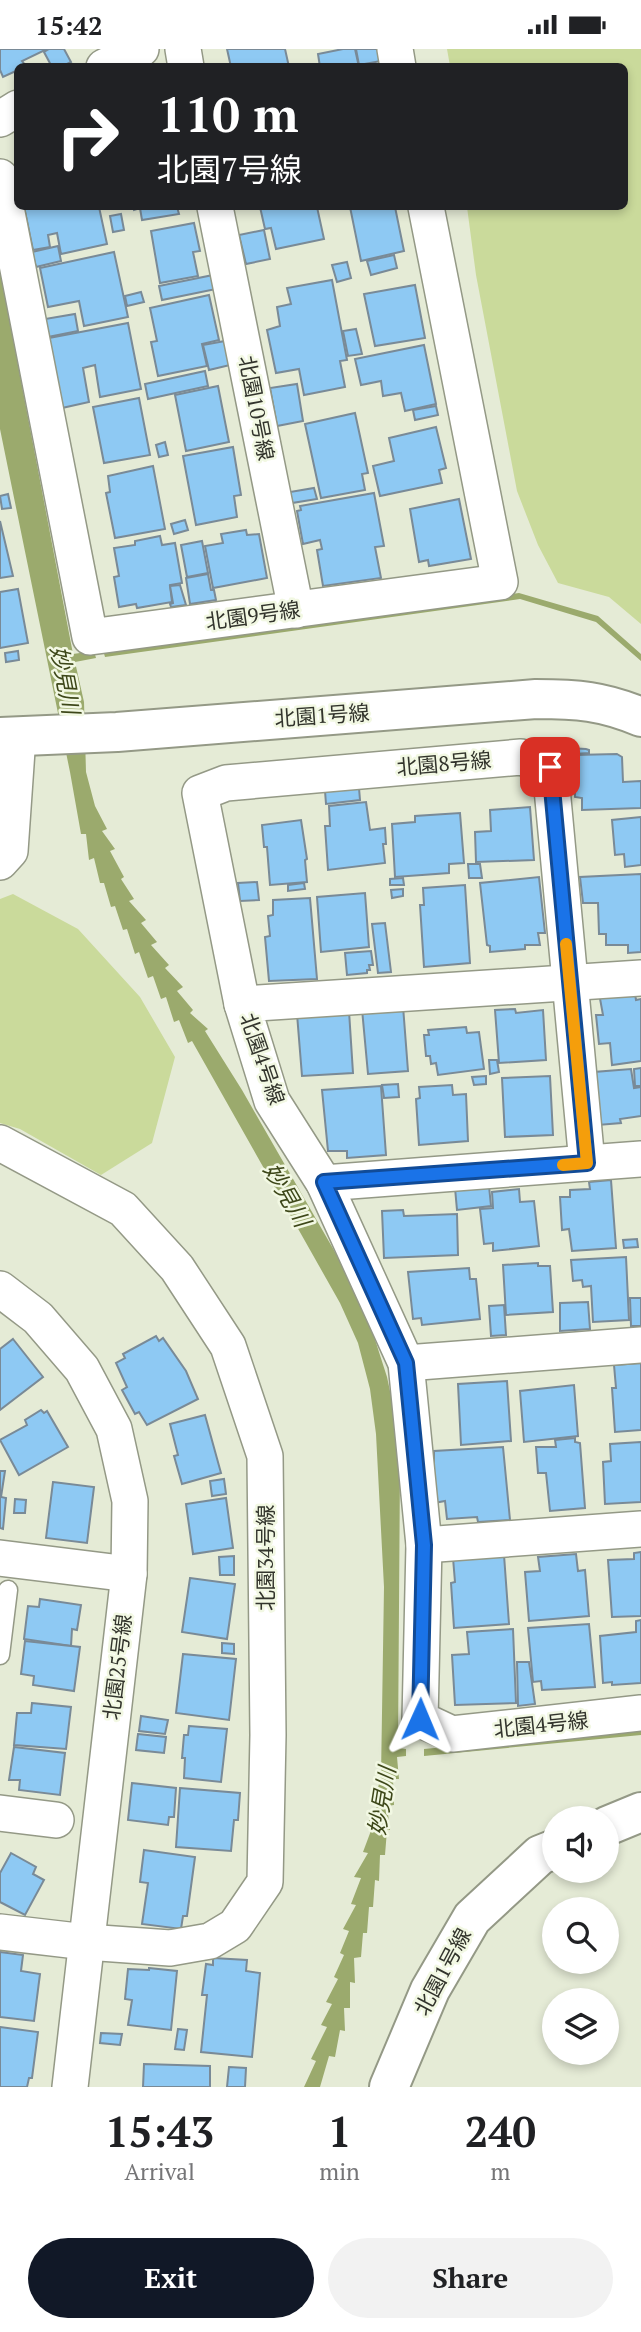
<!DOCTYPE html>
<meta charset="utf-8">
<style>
:root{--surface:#fff;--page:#f2f2f2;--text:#202124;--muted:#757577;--accent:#111827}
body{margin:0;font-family:"PT Serif","Noto Sans JP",serif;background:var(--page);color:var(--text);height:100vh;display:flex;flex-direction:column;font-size:26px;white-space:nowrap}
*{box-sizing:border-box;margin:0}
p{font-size:23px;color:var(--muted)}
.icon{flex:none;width:38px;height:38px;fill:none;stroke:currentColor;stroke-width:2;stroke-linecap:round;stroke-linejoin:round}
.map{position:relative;height:2038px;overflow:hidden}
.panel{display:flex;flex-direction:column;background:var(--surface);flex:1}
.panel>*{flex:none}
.top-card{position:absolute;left:14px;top:14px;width:614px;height:147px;border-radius:10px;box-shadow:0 4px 10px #0003;background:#202124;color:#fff;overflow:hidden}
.buttons{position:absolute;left:542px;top:1757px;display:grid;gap:14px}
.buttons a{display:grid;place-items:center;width:77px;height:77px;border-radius:50%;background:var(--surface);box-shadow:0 4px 10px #0003;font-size:35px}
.pin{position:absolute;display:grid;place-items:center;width:60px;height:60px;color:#fff;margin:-30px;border-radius:14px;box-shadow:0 4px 10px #0006}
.me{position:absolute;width:77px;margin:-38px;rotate:1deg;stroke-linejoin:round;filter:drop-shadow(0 0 5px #0008)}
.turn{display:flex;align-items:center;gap:24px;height:147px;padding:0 28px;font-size:32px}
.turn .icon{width:91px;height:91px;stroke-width:2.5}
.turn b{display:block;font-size:49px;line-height:60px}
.eta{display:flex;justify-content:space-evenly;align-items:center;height:119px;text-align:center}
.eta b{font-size:42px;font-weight:800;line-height:49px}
.action{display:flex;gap:14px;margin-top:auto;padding:14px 28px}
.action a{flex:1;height:80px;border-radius:42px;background:var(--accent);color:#fff;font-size:28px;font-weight:800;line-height:80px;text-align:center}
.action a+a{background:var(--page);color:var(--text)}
.status{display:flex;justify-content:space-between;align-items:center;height:49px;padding:0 35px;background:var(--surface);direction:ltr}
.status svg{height:19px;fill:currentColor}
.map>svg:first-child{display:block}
.green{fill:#cada9b}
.water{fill:#9baa6d}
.building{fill:#8ec9f3;stroke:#798a97;stroke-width:2}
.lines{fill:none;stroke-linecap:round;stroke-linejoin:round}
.lane-casing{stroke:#949986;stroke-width:21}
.street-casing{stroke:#949986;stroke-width:38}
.secondary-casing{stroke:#949986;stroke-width:42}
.lane{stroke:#fff;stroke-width:18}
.street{stroke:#fff;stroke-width:35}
.secondary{stroke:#fff;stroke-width:38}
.route-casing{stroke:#114b97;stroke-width:18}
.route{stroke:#1a73e8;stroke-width:12}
.slow{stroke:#f59e0b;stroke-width:12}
.labels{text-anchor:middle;stroke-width:5;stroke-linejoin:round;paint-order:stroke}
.street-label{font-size:21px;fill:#32342c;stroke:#f2f8e3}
.water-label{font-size:23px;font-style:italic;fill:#3d4719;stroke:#f2f8e3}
</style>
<div class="status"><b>15:42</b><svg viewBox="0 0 49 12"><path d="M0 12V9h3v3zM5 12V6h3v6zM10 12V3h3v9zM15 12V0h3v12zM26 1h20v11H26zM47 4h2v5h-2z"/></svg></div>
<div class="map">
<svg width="641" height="2038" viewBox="0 0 641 2038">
<rect width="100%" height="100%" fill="#e5ebd6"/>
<g class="green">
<polygon points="447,0 641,0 641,575 609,548 558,534 538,496 517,442 476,226 467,158 625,158 625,18 450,17"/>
<polygon points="13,845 78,880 140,948 175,1008 152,1094 101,1126 20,1080 0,1074 0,850"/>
</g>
<g class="water">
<polygon points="0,221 73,605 94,602 96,609 75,613 84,653 86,723 95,757 107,780 102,782 115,800 110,802 124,828 121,830 134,850 129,852 146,871 141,874 157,893 151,896 169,916 165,919 183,938 177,942 193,961 190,964 208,980 205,982 242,1041 362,1250 387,1328 396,1370 400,1417 398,1699 406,1700 406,1707 397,1708 399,1730 393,1730 394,1756 387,1757 390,1781 387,1781 385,1806 380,1806 379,1832 375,1831 373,1858 369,1858 367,1884 363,1884 361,1908 354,1909 355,1934 350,1933 350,1959 344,1959 345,1982 340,1981 335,2008 329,2007 320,2038 304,2038 316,2012 311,2010 327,1978 321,1976 332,1955 326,1953 338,1930 334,1928 344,1906 340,1904 349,1882 343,1880 356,1856 351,1855 361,1829 354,1828 368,1804 363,1803 372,1779 366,1777 378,1756 374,1754 381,1727 384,1538 376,1385 370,1340 358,1294 340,1254 192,992 188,994 179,971 174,973 166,948 161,950 153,927 148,929 139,903 135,905 127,880 123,881 115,857 111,858 104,834 100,834 94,809 89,811 86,785 81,785 70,723 0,380"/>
<polygon points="519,544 598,567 641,605 641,612 596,573 520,550 105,608 103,601"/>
<polygon points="641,1679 641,1686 424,1707 424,1700"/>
</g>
<g class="building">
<polygon points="0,0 47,0 22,12 26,17 18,18 18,21 3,28 0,21"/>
<polygon points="49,0 64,0 71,13 61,18 52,18 44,3"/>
<polygon points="227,0 285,0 289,18 231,18"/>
<polygon points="343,0 355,0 359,18 320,18 318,5"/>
<polygon points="356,0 378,0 381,12 359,16"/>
<polygon points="24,158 99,158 107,195 61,205 57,184 48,186 50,198 33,201"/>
<polygon points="133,158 177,158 179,165 142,171 140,159 134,161"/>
<polygon points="260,158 317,158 324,190 276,200 271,179 265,180"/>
<polygon points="350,158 395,158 404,202 361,212"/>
<polygon points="121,165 124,181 113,183 110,167"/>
<polygon points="194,174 200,202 193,203 198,227 160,234 151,182"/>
<polygon points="264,181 270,210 246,215 239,186"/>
<polygon points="58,197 61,212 36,218 32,203"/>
<polygon points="114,203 128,268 84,277 79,252 48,258 40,219"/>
<polygon points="394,206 397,219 371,226 367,212"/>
<polygon points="347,213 351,229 337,233 332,216"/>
<polygon points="213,226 216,240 162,251 159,237"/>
<polygon points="332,231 347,311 340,312 345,338 304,346 299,320 276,324 267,281 280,277 277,258 291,255 287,239"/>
<polygon points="415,236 425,289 375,297 364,245"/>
<polygon points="141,243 144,253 127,257 125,247"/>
<polygon points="209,246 219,291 202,295 207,317 158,327 151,293 157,292 150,259"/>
<polygon points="75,265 78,282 48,288 45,270"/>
<polygon points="128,274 141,340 100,348 95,316 83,319 89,353 62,359 49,289"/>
<polygon points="356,280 362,305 348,307 343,282"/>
<polygon points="225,292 230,316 209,321 203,296"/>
<polygon points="424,296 436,355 405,362 401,344 383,347 381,332 361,336 355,310"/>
<polygon points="205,322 208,337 148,350 145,335"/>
<polygon points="297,335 303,372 277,377 270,339"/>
<polygon points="218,337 229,393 186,402 175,346"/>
<polygon points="139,349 150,406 104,414 93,358"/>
<polygon points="436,357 438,366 415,371 413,361"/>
<polygon points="355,364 368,424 362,425 365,441 321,449 305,375"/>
<polygon points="436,378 446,419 439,421 442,434 380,447 373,417 394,412 389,389"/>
<polygon points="165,393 168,406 159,408 156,396"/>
<polygon points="233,398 241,446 234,447 237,468 196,476 183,407"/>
<polygon points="153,417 165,480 115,489 106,444 110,443 108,427"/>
<polygon points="314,439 317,450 292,454 290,443"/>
<polygon points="374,444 384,497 375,498 381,529 323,537 317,501 322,500 320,491 303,495 297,462 301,461 300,457"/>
<polygon points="8,445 11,459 2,460 0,447"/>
<polygon points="459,450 471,510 429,517 428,511 419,513 410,460"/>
<polygon points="185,471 188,481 174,485 171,475"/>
<polygon points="0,472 13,527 0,529"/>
<polygon points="246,481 247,486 259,485 267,529 213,539 205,497 223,494 221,485"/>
<polygon points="160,487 162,496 175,494 182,534 170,536 172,553 137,559 136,555 119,558 114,528 119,527 114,499 135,496 135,492"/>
<polygon points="202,492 208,524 187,528 181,496"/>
<polygon points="208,525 211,541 214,541 216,551 190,555 186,529"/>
<polygon points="180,536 186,556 171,558 170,555 173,554 170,537"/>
<polygon points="18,540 28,594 0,599 0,543"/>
<polygon points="18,602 19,611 6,613 5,604"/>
<polygon points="568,699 586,700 589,701 589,704 574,705 573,712 569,713"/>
<polygon points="617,705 622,708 623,733 641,732 641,759 582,761 582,749 575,748 575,706"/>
<polygon points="359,739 360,751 326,755 325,742"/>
<polygon points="366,753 370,781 385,779 386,795 383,795 385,814 328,821 325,777 330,777 329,757"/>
<polygon points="530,758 534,811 476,813 475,783 491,782 490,761"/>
<polygon points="460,764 464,814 449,815 449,824 395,828 392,775 415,773 415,767"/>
<polygon points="641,768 641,816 625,818 624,805 615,806 612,771"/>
<polygon points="301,771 307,810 305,811 307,833 270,836 267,798 264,798 262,776"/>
<polygon points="468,815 480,815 482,829 469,829"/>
<polygon points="641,825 641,903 628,904 628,896 606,896 606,885 599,885 598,854 583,854 580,828"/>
<polygon points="539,828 545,884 538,884 540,896 525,896 525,900 490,903 490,897 487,896 480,834"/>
<polygon points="403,829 404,836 390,836 390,830"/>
<polygon points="257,833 259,851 240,852 238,834"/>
<polygon points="304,834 305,840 288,842 288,836"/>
<polygon points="465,836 470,914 424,918 420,856 424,856 423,839"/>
<polygon points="403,840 403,847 392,849 391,841"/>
<polygon points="365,844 369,898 321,903 317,848"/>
<polygon points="310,849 317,930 269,932 265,888 270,887 268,867 273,866 273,851"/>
<polygon points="385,874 391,923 378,924 372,875"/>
<polygon points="371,902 373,916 369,916 370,921 367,921 367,924 347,926 345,904"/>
<polygon points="634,939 636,951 641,950 641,1012 612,1016 610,994 599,995 596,966 603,966 599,944"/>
<polygon points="403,957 408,1022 368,1025 362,960"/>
<polygon points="515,960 516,964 543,961 546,1011 499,1014 495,961"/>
<polygon points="349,962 353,1024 302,1027 297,965"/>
<polygon points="466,978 467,984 479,983 484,1020 438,1026 436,1014 431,1015 430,1007 426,1007 424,986 429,986 428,981"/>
<polygon points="489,1011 497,1011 499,1023 490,1025"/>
<polygon points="641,1019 641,1037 635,1037 634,1020"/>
<polygon points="631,1020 634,1039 641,1038 641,1067 620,1070 621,1074 598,1076 594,1023"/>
<polygon points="486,1027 486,1035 474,1036 472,1028"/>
<polygon points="550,1027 553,1086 505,1088 502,1029"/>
<polygon points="398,1035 399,1048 384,1049 382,1036"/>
<polygon points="452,1036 453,1046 466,1045 468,1092 419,1096 416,1050 420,1049 419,1038"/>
<polygon points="381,1037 386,1106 347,1109 347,1102 328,1102 322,1041"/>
<polygon points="611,1131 616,1199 572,1202 569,1180 562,1181 560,1148 570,1148 570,1141 590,1140 589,1133"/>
<polygon points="489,1137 491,1157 457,1161 455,1139"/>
<polygon points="519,1140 520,1153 534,1152 539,1197 493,1202 493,1194 484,1195 480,1160 493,1159 492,1143"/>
<polygon points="403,1161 404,1167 457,1165 458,1206 384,1209 382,1162"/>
<polygon points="637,1190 638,1198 624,1199 623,1191"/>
<polygon points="626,1208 629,1271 593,1273 591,1237 583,1238 582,1231 573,1232 571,1211"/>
<polygon points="538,1214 538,1217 550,1217 553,1263 506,1266 503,1216"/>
<polygon points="469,1219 470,1230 476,1230 480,1270 422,1276 421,1269 413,1270 408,1223"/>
<polygon points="630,1249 641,1249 641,1277 631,1277"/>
<polygon points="588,1253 590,1280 560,1282 560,1254"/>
<polygon points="504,1256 506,1286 491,1287 489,1257"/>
<polygon points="156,1287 159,1292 163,1289 186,1322 198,1350 147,1376 139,1363 135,1365 122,1341 127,1338 116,1314 125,1309 123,1305"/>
<polygon points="13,1290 43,1328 0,1361 0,1300"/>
<polygon points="641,1314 641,1381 615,1383 612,1339 616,1339 614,1316"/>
<polygon points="507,1332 511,1392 461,1396 458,1335"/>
<polygon points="574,1336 578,1387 524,1393 520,1342"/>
<polygon points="41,1361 44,1364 47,1362 68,1398 19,1426 0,1391 27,1376 25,1371"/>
<polygon points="205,1366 221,1424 182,1435 174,1407 178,1406 170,1375"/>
<polygon points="575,1389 575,1393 580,1394 585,1459 550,1462 546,1424 538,1424 536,1398 556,1398 555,1391"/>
<polygon points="641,1393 641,1453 605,1455 603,1413 611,1412 610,1395"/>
<polygon points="503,1398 510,1471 478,1473 477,1468 447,1470 445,1452 434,1454 434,1402"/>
<polygon points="0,1422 5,1422 1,1448 6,1449 3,1480 0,1479"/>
<polygon points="224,1430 226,1445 212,1447 210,1432"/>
<polygon points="53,1433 94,1438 87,1494 46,1489"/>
<polygon points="226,1449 233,1499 193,1505 186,1455"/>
<polygon points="15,1450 26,1451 25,1464 14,1464"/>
<polygon points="641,1503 641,1567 612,1568 608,1511 634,1510 634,1504"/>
<polygon points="576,1505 578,1522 585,1521 589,1567 529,1572 525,1523 540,1522 538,1508"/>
<polygon points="504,1506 509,1575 454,1579 451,1534 455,1533 453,1509"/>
<polygon points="234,1507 234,1526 220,1526 219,1508"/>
<polygon points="190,1529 235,1535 227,1590 182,1583"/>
<polygon points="40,1550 81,1556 77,1581 72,1580 71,1597 24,1590 28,1557 39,1558"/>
<polygon points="641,1571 641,1634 612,1636 612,1633 603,1634 600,1587 636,1583 636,1572"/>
<polygon points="589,1575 595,1638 542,1641 541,1632 533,1633 528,1579"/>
<polygon points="513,1580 516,1654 455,1656 452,1606 469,1605 467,1583"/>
<polygon points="25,1592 80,1598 74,1642 33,1636 34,1627 21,1625"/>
<polygon points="222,1594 234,1595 234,1605 222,1604"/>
<polygon points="183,1605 236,1610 229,1671 176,1664"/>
<polygon points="517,1613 529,1613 535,1655 518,1657"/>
<polygon points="32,1654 71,1658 66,1700 14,1696 17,1664 31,1664"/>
<polygon points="141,1667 168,1671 165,1685 139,1682"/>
<polygon points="189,1677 227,1680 221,1733 184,1729 185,1709 182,1709 184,1686 188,1686"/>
<polygon points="138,1685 166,1688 164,1704 136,1701"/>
<polygon points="14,1698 65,1704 60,1746 19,1741 20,1731 9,1731"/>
<polygon points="132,1734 176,1739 174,1768 169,1768 168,1776 128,1771"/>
<polygon points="180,1739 240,1744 238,1771 234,1771 231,1802 176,1798"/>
<polygon points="144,1801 195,1808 187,1867 183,1867 181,1880 142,1875 148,1834 140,1833"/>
<polygon points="11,1804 36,1818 33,1825 44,1831 25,1866 0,1853 0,1824"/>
<polygon points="0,1903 23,1906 21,1922 40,1925 34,1972 0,1968"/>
<polygon points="213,1909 247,1911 246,1922 260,1924 252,2008 201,2003 207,1946 202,1946 206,1915 213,1916"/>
<polygon points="149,1919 177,1922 171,1981 128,1976 132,1951 125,1950 128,1920 149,1921"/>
<polygon points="0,1978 38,1983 32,2029 29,2029 27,2038 0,2038"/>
<polygon points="178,1980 187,1981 184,2001 175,2000"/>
<polygon points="101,1984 122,1985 120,1996 100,1994"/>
<polygon points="144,2015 210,2017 210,2038 143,2038"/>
<polygon points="229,2018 246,2019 245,2038 227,2038"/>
</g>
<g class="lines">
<g class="lane-casing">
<polyline id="lane" points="0,1606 8,1541"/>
</g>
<g class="street-casing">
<g id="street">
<polyline points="183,0 186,18"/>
<polyline points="395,0 398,18"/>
<polyline points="104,18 141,0"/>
<polyline points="0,70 18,59"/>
<polyline points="0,128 90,588 500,533 426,158"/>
<polyline points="215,158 296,561"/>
<polyline points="0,813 10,802 18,687"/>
<polyline points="641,929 242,955 272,1052 324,1134 406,1314 424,1496 420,1670 452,1685 641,1664"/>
<polyline points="242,955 200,744 226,734 521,708 550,718 587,1114"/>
<polyline points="0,1094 123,1160 177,1219 228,1297 265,1407 268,1686 265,1833 235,1877 210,1892 170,1899 86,1893 0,1883"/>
<polyline points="324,1134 641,1110"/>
<polyline points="0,1240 38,1269 82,1320 114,1380 130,1452 129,1525 70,2038"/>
<polyline points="406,1314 641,1296"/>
<polyline points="424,1496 641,1480"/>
<polyline points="0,1509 129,1525"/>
<polyline points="0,1764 56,1771"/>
</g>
</g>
<g class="secondary-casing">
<g id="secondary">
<path d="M0 688 117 683 536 650C577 650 603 652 641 668"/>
<polyline points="607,1777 641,1763"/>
<polyline points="389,2038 430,1941 472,1869 540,1806 555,1800"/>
</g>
</g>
<use href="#lane" class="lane"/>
<use href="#street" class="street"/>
<use href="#secondary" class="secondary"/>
</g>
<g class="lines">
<g class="route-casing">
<polyline id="route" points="420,1670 424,1496 406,1314 324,1133 587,1114 550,718"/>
</g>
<use href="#route" class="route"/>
<polyline class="slow" points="563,1116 587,1114 566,895"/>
</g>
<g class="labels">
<g class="street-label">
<text transform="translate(256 359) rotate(79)" y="7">北園10号線</text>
<text transform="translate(253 567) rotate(-8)" y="7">北園9号線</text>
<text transform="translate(322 667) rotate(-4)" y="7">北園1号線</text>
<text transform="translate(444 715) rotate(-5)" y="7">北園8号線</text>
<text transform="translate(262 1010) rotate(71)" y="7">北園4号線</text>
<text transform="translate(266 1509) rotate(-90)" y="7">北園34号線</text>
<text transform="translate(118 1618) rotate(-83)" y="7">北園25号線</text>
<text transform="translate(541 1676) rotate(-6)" y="7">北園4号線</text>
<text transform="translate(443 1923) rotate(-62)" y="7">北園1号線</text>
</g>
<g class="water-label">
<text transform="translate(65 631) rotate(79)" y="8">妙見川</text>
<text transform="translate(287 1146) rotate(60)" y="8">妙見川</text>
<text transform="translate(382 1752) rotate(-81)" y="8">妙見川</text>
</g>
</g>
</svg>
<div class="buttons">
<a><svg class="icon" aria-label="sound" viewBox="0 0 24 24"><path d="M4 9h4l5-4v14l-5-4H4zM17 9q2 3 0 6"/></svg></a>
<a><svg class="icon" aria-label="search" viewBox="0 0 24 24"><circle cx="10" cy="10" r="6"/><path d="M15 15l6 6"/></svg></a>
<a><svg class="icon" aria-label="layers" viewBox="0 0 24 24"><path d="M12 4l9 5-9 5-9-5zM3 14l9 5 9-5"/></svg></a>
</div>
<div class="pin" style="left:550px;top:718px;background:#d93025"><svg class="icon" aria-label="arrive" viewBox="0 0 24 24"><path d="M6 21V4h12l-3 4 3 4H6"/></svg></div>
<svg class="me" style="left:420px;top:1670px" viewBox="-20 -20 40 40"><path d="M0-17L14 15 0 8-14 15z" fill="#1a73e8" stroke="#fff" stroke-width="4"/></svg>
<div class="top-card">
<div class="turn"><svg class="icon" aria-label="right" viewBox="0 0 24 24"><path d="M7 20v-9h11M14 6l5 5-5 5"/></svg><div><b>110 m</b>北園7号線</div></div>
</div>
</div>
<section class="panel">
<div class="eta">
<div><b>15:43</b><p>Arrival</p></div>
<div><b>1</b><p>min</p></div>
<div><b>240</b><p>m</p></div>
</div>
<div class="action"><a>Exit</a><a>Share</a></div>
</section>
